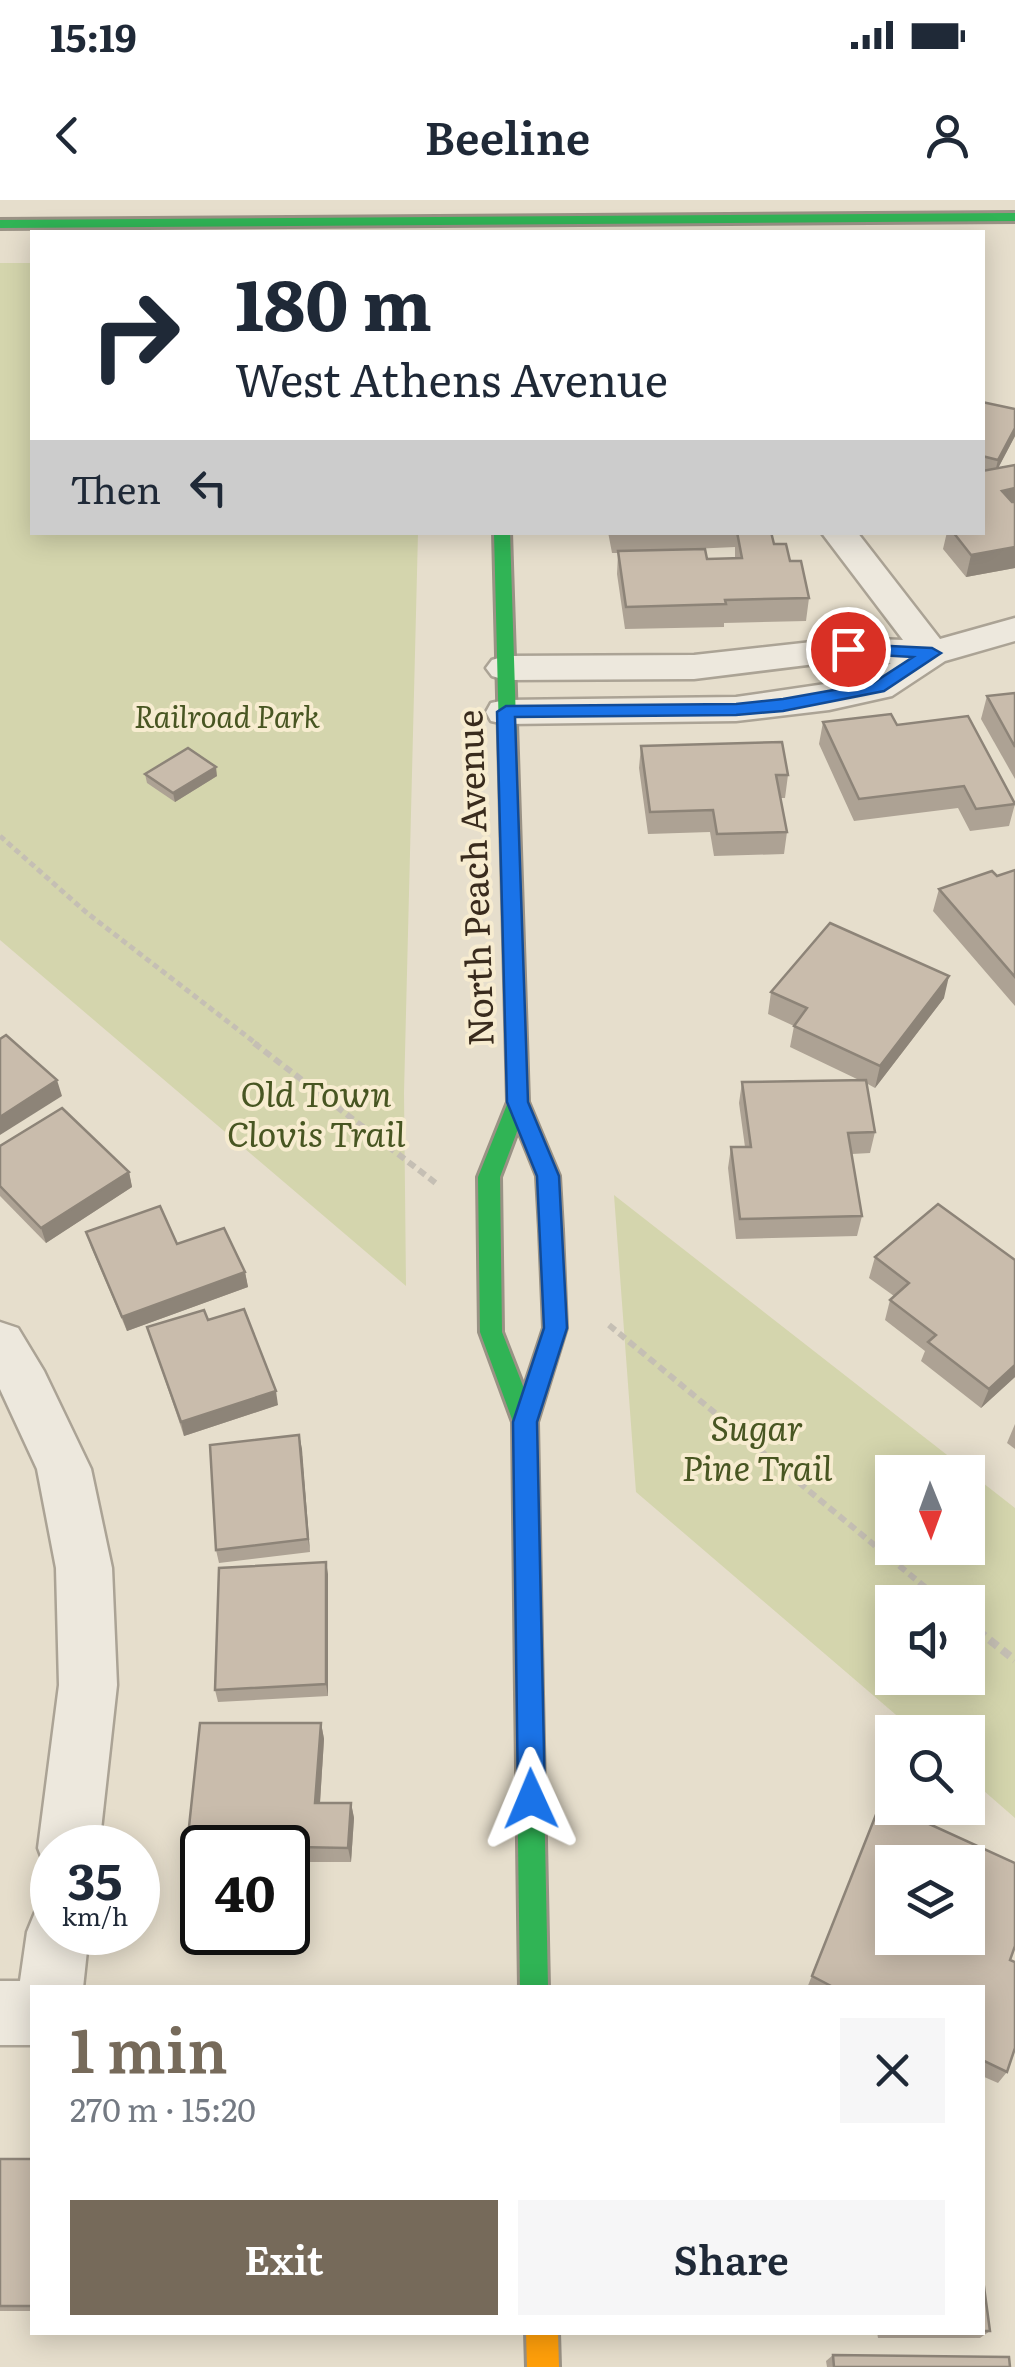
<!DOCTYPE html>
<meta charset="utf-8">
<style>
:root{--surface:#fff;--page:#f6f6f7;--text:#1f2937;--muted:#747a83;--accent:#766a5a}
body{margin:0;font-family:Literata,serif;background:var(--page);color:var(--text);height:100vh;display:flex;flex-direction:column;font-size:38px;white-space:nowrap}
*{box-sizing:border-box;margin:0}
p{font-size:32px;color:var(--muted)}
.icon{flex:none;width:55px;height:55px;fill:none;stroke:currentColor;stroke-width:2;stroke-linecap:round;stroke-linejoin:round}
.map{position:relative;flex:1;overflow:hidden}
.details{position:absolute;left:30px;top:1785px;width:955px;height:350px;display:flex;flex-direction:column;background:var(--surface);border-radius:0px;box-shadow:0 5px 25px #0003}
.details>*{flex:none}
.guide{position:absolute;left:30px;top:30px;width:955px;height:305px;border-radius:0px;box-shadow:0 5px 25px #0003;background:#fff;color:var(--text);overflow:hidden}
.needle{width:65px;rotate:179deg}
.controls{position:absolute;left:875px;top:1255px;display:grid;gap:20px}
.controls a{display:grid;place-items:center;width:110px;height:110px;border-radius:0px;background:var(--surface);box-shadow:0 5px 25px #0003;font-size:50px}
.speed{position:absolute;left:30px;top:1625px;display:flex;gap:20px;font-size:50px;font-weight:700;text-align:center}
.speed>*{display:grid;place-content:center;width:130px;height:130px;border-radius:50%;background:var(--surface);box-shadow:0 5px 25px #0003;line-height:1}
.speed small{font-size:25px;font-weight:400}
.speed .limit{border:5px solid #111;border-radius:15px;background:#fff;color:#111}
.pin{position:absolute;display:grid;place-items:center;width:85px;height:85px;color:#fff;margin:-42px;border:5px solid #fff;border-radius:50%;box-shadow:0 2px 10px #0007}
.me{position:absolute;width:110px;margin:-55px;rotate:359deg;stroke-linejoin:round;filter:drop-shadow(0 0 8px #0008)}
.turn{display:flex;align-items:center;gap:35px;height:210px;padding:0 40px;font-size:45px}
.turn .icon{width:130px;height:130px;stroke-width:2.5}
.turn b{display:block;font-size:70px;line-height:85px}
.then{display:flex;align-items:center;height:95px;padding:0 40px;background:#0003;gap:20px;font-size:38px}
.round{display:grid;place-items:center;flex:none;width:105px;height:105px;border-radius:0px;background:var(--page)}
.overview{display:flex;align-items:center;justify-content:space-between;height:170px;padding:0 40px}
h1{font-size:60px;font-weight:600;line-height:75px;color:var(--accent)}
.action{display:flex;gap:20px;margin-top:auto;padding:20px 40px}
.action a{flex:1;height:115px;border-radius:0px;background:var(--accent);color:#fff;font-size:40px;font-weight:600;line-height:115px;text-align:center}
.action a+a{background:var(--page);color:var(--text)}
.status{display:flex;justify-content:space-between;align-items:center;height:70px;padding:0 50px;background:var(--surface);direction:ltr}
.status svg{height:28px;fill:currentColor}
header{display:flex;justify-content:space-between;align-items:center;height:130px;padding:0 40px;background:var(--surface);font-size:45px;font-weight:600}
.map>svg:first-child{display:block}
.green{fill:#d4d5ad;fill-rule:evenodd}
.lines{fill:none;stroke-linecap:round;stroke-linejoin:round}
.street-casing{stroke:#aba395;stroke-width:5}
.fast-casing{stroke:#9a9285;stroke-width:6}
.slow-casing{stroke:#9a9285;stroke-width:6}
.path-far2{stroke:#c5bfb4;stroke-width:5;stroke-dasharray:6 4;stroke-linecap:butt}
.path-far1{stroke:#c5bfb4;stroke-width:6;stroke-dasharray:8 5;stroke-linecap:butt}
.path{stroke:#c5bfb4;stroke-width:8;stroke-dasharray:10 6;stroke-linecap:butt}
.street{fill:#ede8dd;fill-rule:evenodd}
.fast{fill:#30b455;fill-rule:evenodd}
.slow{fill:#ff9f0a;fill-rule:evenodd}
.wall{fill:#ada294;fill-rule:evenodd}
.shaded-wall{fill:#8d8478}
.building{fill:#c9bcac;stroke:#8d8478;stroke-width:2.5;fill-rule:evenodd}
.route{fill:#1a73e8;stroke:#114b97;stroke-width:2.5}
.labels{text-anchor:middle;stroke-width:8;stroke-linejoin:round;paint-order:stroke}
.far-park-label{font-size:30px;font-style:italic;fill:#485622;stroke:#f7ecd0}
.street-label{font-size:35px;fill:#392b1d;stroke:#f7ecd0}
.park-label{font-size:35px;font-style:italic;fill:#485622;stroke:#f7ecd0}
</style>
<div class="status"><b>15:19</b><svg viewBox="0 0 49 12"><path d="M0 12V9h3v3zM5 12V6h3v6zM10 12V3h3v9zM15 12V0h3v12zM26 1h20v11H26zM47 4h2v5h-2z"/></svg></div>
<header><svg class="icon" aria-label="back" viewBox="0 0 24 24"><path d="M15 5l-7 7 7 7"/></svg>Beeline<svg class="icon" aria-label="person" viewBox="0 0 24 24"><circle cx="12" cy="8" r="4"/><path d="M4 21q1-7 8-7t8 7"/></svg></header>
<div class="map">
<svg width="1015" height="2167" viewBox="0 0 1015 2167">
<rect width="100%" height="100%" fill="#e6decc"/>
<g class="green">
<polygon points="0,63 32,63 32,332 418,333 404,893 406,1086 0,740"/>
<path d="M614 995 1015 1308V1618L968 1577V1532H916L636 1292ZM892 1272H968V1348H892ZM892 1402H968V1478H892Z"/>
</g>
<g class="lines">
<g class="street-casing">
<g id="street">
<polygon points="821,332 857,332 940,439 1015,418 1015,441 945,461 892,496 829,510 736,521 505,524 491,521 486,512 491,503 505,500 736,497 866,478 891,463 848,460 694,479 505,480 492,476 486,468 492,460 505,456 694,455 848,438 903,440"/>
<polygon points="0,1122 18,1128 44,1171 91,1269 112,1368 117,1485 99,1648 52,1648 52,1672 46,1669 38,1648 59,1485 56,1368 37,1269 0,1189"/>
<polygon points="52,1703 52,1732 89,1732 83,1788 32,1788 32,1845 0,1845 0,1781 20,1781 27,1732 36,1710"/>
</g>
</g>
<g class="fast-casing">
<g id="fast">
<polygon points="1015,13 1015,21 0,28 0,20"/>
<polygon points="494,332 510,332 528,902 559,976 562,1030 559,1036 543,1036 540,1030 537,976 518,929 500,977 502,1132 537,1222 533,1229 525,1232 517,1229 513,1222 480,1132 478,977 508,902"/>
<polygon points="529,1481 538,1484 542,1493 548,1788 520,1788 516,1493 520,1484"/>
</g>
</g>
<g class="slow-casing">
<g id="slow">
<polygon points="551,1021 559,1024 562,1030 566,1128 537,1222 542,1493 538,1502 529,1505 520,1502 516,1493 513,1222 544,1128 540,1030 543,1024"/>
<polygon points="526,2132 558,2132 559,2167 527,2167"/>
</g>
</g>
<polyline class="path-far2" points="0,636 87,713 258,845"/>
<g class="path-far1">
<polyline points="254,843 437,984"/>
<polyline points="609,1125 943,1402"/>
<polyline points="968,1423 980,1433"/>
</g>
<polyline class="path" points="977,1430 1015,1460"/>
<use href="#street" class="street"/>
<use href="#fast" class="fast"/>
<use href="#slow" class="slow"/>
</g>
<g class="wall">
<polygon points="982,202 1015,209 1015,236 998,268 1015,265 1015,368 966,377 943,349 947,332 982,332"/>
<path d="M608 332H771L774 344 790 361 809 398 806 421 724 423V427L625 429 617 374 618 353H612ZM735 347V358L707 359 670 350Z"/>
<polygon points="1015,493 1015,579 981,519 987,496"/>
<polygon points="823,522 897,525 1015,604 1009,626 970,631 958,608 854,621 819,544"/>
<polygon points="641,546 788,575 785,598 781,598 787,632 784,654 714,656 710,632 648,634 639,568"/>
<polygon points="145,574 217,576 175,602 147,583"/>
<polygon points="1015,670 1015,806 933,711 939,689 997,676"/>
<polygon points="771,792 944,798 875,888 866,883 875,932 870,953 852,954 862,1016 857,1036 736,1039 728,968 731,947 745,947 739,903 742,882 859,880 790,847 794,826 768,814"/>
<polygon points="0,946 129,972 132,987 46,1043 0,996"/>
<polygon points="938,1004 1015,1177 981,1208 921,1161 925,1151 885,1120 890,1100 894,1096 869,1078 875,1057"/>
<polygon points="86,1032 177,1044 245,1072 248,1087 127,1131 91,1047"/>
<polygon points="208,1120 278,1205 184,1236 147,1127"/>
<polygon points="1015,1224 1015,1249 1007,1243"/>
<polygon points="299,1235 310,1352 219,1363 216,1350"/>
<polygon points="328,1374 328,1496 218,1502 215,1490"/>
<polygon points="200,1523 321,1523 324,1539 320,1603 351,1603 354,1618 351,1662 302,1662 301,1688 288,1688 288,1648 202,1648 202,1688 190,1688 184,1674"/>
<path d="M881 1602 1015 1663V1746L1010 1760 1015 1762V1848L1007 1872 998 1883 982 1876V1788H807ZM892 1662H968V1738H892Z"/>
<rect x="0" y="1959" width="32" height="152"/>
<polygon points="982,2072 990,2131 980,2138 878,2138 877,2132 982,2132"/>
<polygon points="833,2155 1010,2167 827,2167 826,2161"/>
</g>
<g class="shaded-wall">
<polygon points="1015,228 1015,236 994,276 998,260"/>
<polygon points="1015,288 1015,309 1002,291"/>
<polygon points="1015,347 1015,368 966,377 971,355"/>
<polygon points="216,567 217,576 175,602 173,593"/>
<polygon points="949,776 944,798 875,888 880,866"/>
<polygon points="57,880 62,896 0,935 0,917"/>
<polygon points="129,972 132,987 46,1043 41,1028"/>
<polygon points="245,1072 248,1087 127,1131 122,1117"/>
<polygon points="1015,1165 1015,1177 981,1208 989,1189"/>
<polygon points="276,1191 278,1205 184,1236 181,1222"/>
<polygon points="299,1235 302,1249 310,1352 308,1339"/>
<polygon points="326,1362 328,1374 328,1496 326,1484"/>
<polygon points="321,1523 324,1539 319,1618 315,1603"/>
<polygon points="351,1603 354,1618 351,1662 348,1648"/>
<polygon points="299,1647 302,1662 301,1688 297,1675"/>
</g>
<g class="building">
<polygon points="982,202 1015,209 1015,228 998,260 982,256"/>
<polygon points="1015,265 1015,288 1002,291 1012,302 1015,302 1015,347 971,355 953,332 982,332 982,271"/>
<polygon points="737,332 771,332 774,344 786,344 790,361 801,361 809,398 725,400 726,404 626,407 618,351 705,349 707,359 742,358"/>
<polygon points="1015,493 1015,547 987,496"/>
<polygon points="891,514 897,525 968,516 1015,604 976,609 964,586 859,599 823,522"/>
<polygon points="782,542 788,575 776,575 787,632 717,634 713,610 650,612 641,546"/>
<polygon points="188,548 216,567 173,593 145,574"/>
<polygon points="1015,670 1015,777 939,689 992,671 997,676"/>
<polygon points="830,723 949,776 880,866 794,826 807,808 771,792"/>
<polygon points="6,835 57,880 0,917 0,839"/>
<polygon points="866,880 875,932 848,933 862,1016 740,1019 731,947 751,947 742,882"/>
<polygon points="62,908 129,972 41,1028 0,986 0,946"/>
<polygon points="938,1004 1015,1060 1015,1165 989,1189 928,1142 936,1135 890,1100 909,1083 875,1057"/>
<polygon points="160,1006 177,1044 224,1028 245,1072 122,1117 86,1032"/>
<polygon points="244,1109 276,1191 181,1222 147,1127 204,1110 208,1120"/>
<polygon points="299,1235 308,1339 216,1350 210,1245"/>
<polygon points="326,1362 326,1484 215,1490 219,1368"/>
<polygon points="200,1523 321,1523 315,1603 351,1603 348,1648 299,1647 297,1675 288,1675 288,1648 202,1648 202,1674 184,1674"/>
<path d="M881 1602 1015 1663V1746L1010 1760 1015 1762V1848L1007 1872 982 1860V1788H835L812 1776ZM892 1662H968V1738H892Z"/>
<rect x="0" y="1959" width="32" height="147"/>
<polygon points="982,2072 990,2131 982,2131"/>
<polygon points="833,2155 1009,2157 1010,2167 834,2167"/>
</g>
<polygon class="route" points="848,444 932,448 941,453 884,491 783,511 736,515 515,517 528,902 559,976 567,1128 537,1222 545,1599 541,1608 531,1612 522,1608 518,1599 513,1222 544,1128 537,976 507,902 497,512 506,506 736,504 783,499 873,483 913,457 842,453 840,449"/>
<g class="labels">
<g class="far-park-label">
<text x="227" y="528">Railroad Park</text>
</g>
<g class="street-label">
<text transform="translate(476 678) rotate(-92)" y="12">North Peach Avenue</text>
</g>
<g class="park-label">
<text x="316" y="907">Old Town<tspan x="316" dy="40">Clovis Trail</tspan></text>
<text x="757" y="1241">Sugar<tspan x="757" dy="40">Pine Trail</tspan></text>
</g>
</g>
</svg>
<div class="controls">
<a><svg class="needle" viewBox="-14 -14 28 28"><path d="M0-13l5 13h-10z" fill="#e53935"/><path d="M0 13l5-13h-10z" fill="#747a83"/></svg></a>
<a><svg class="icon" aria-label="sound" viewBox="0 0 24 24"><path d="M4 9h4l5-4v14l-5-4H4zM17 9q2 3 0 6"/></svg></a>
<a><svg class="icon" aria-label="search" viewBox="0 0 24 24"><circle cx="10" cy="10" r="6"/><path d="M15 15l6 6"/></svg></a>
<a><svg class="icon" aria-label="layers" viewBox="0 0 24 24"><path d="M12 4l9 5-9 5-9-5zM3 14l9 5 9-5"/></svg></a>
</div>
<div class="speed"><div>35<small>km/h</small></div><div class="limit">40</div></div>
<div class="pin" style="left:848px;top:449px;background:#d93025"><svg class="icon" aria-label="arrive" viewBox="0 0 24 24"><path d="M6 21V4h12l-3 4 3 4H6"/></svg></div>
<svg class="me" style="left:531px;top:1599px" viewBox="-20 -20 40 40"><path d="M0-17L14 15 0 8-14 15z" fill="#1a73e8" stroke="#fff" stroke-width="4"/></svg>
<div class="guide">
<div class="turn"><svg class="icon" aria-label="right" viewBox="0 0 24 24"><path d="M7 20v-9h11M14 6l5 5-5 5"/></svg><div><b>180 m</b>West Athens Avenue</div></div>
<div class="then">Then<svg class="icon" aria-label="left" viewBox="0 0 24 24"><path d="M17 20v-9H6M10 6l-5 5 5 5"/></svg></div>
</div>
<section class="details">
<div class="overview"><div><h1>1 min</h1><p>270 m · 15:20</p></div><a class="round"><svg class="icon" aria-label="close" viewBox="0 0 24 24"><path d="M6 6l12 12M18 6L6 18"/></svg></a></div>
<div class="action"><a>Exit</a><a>Share</a></div>
</section>
</div>
